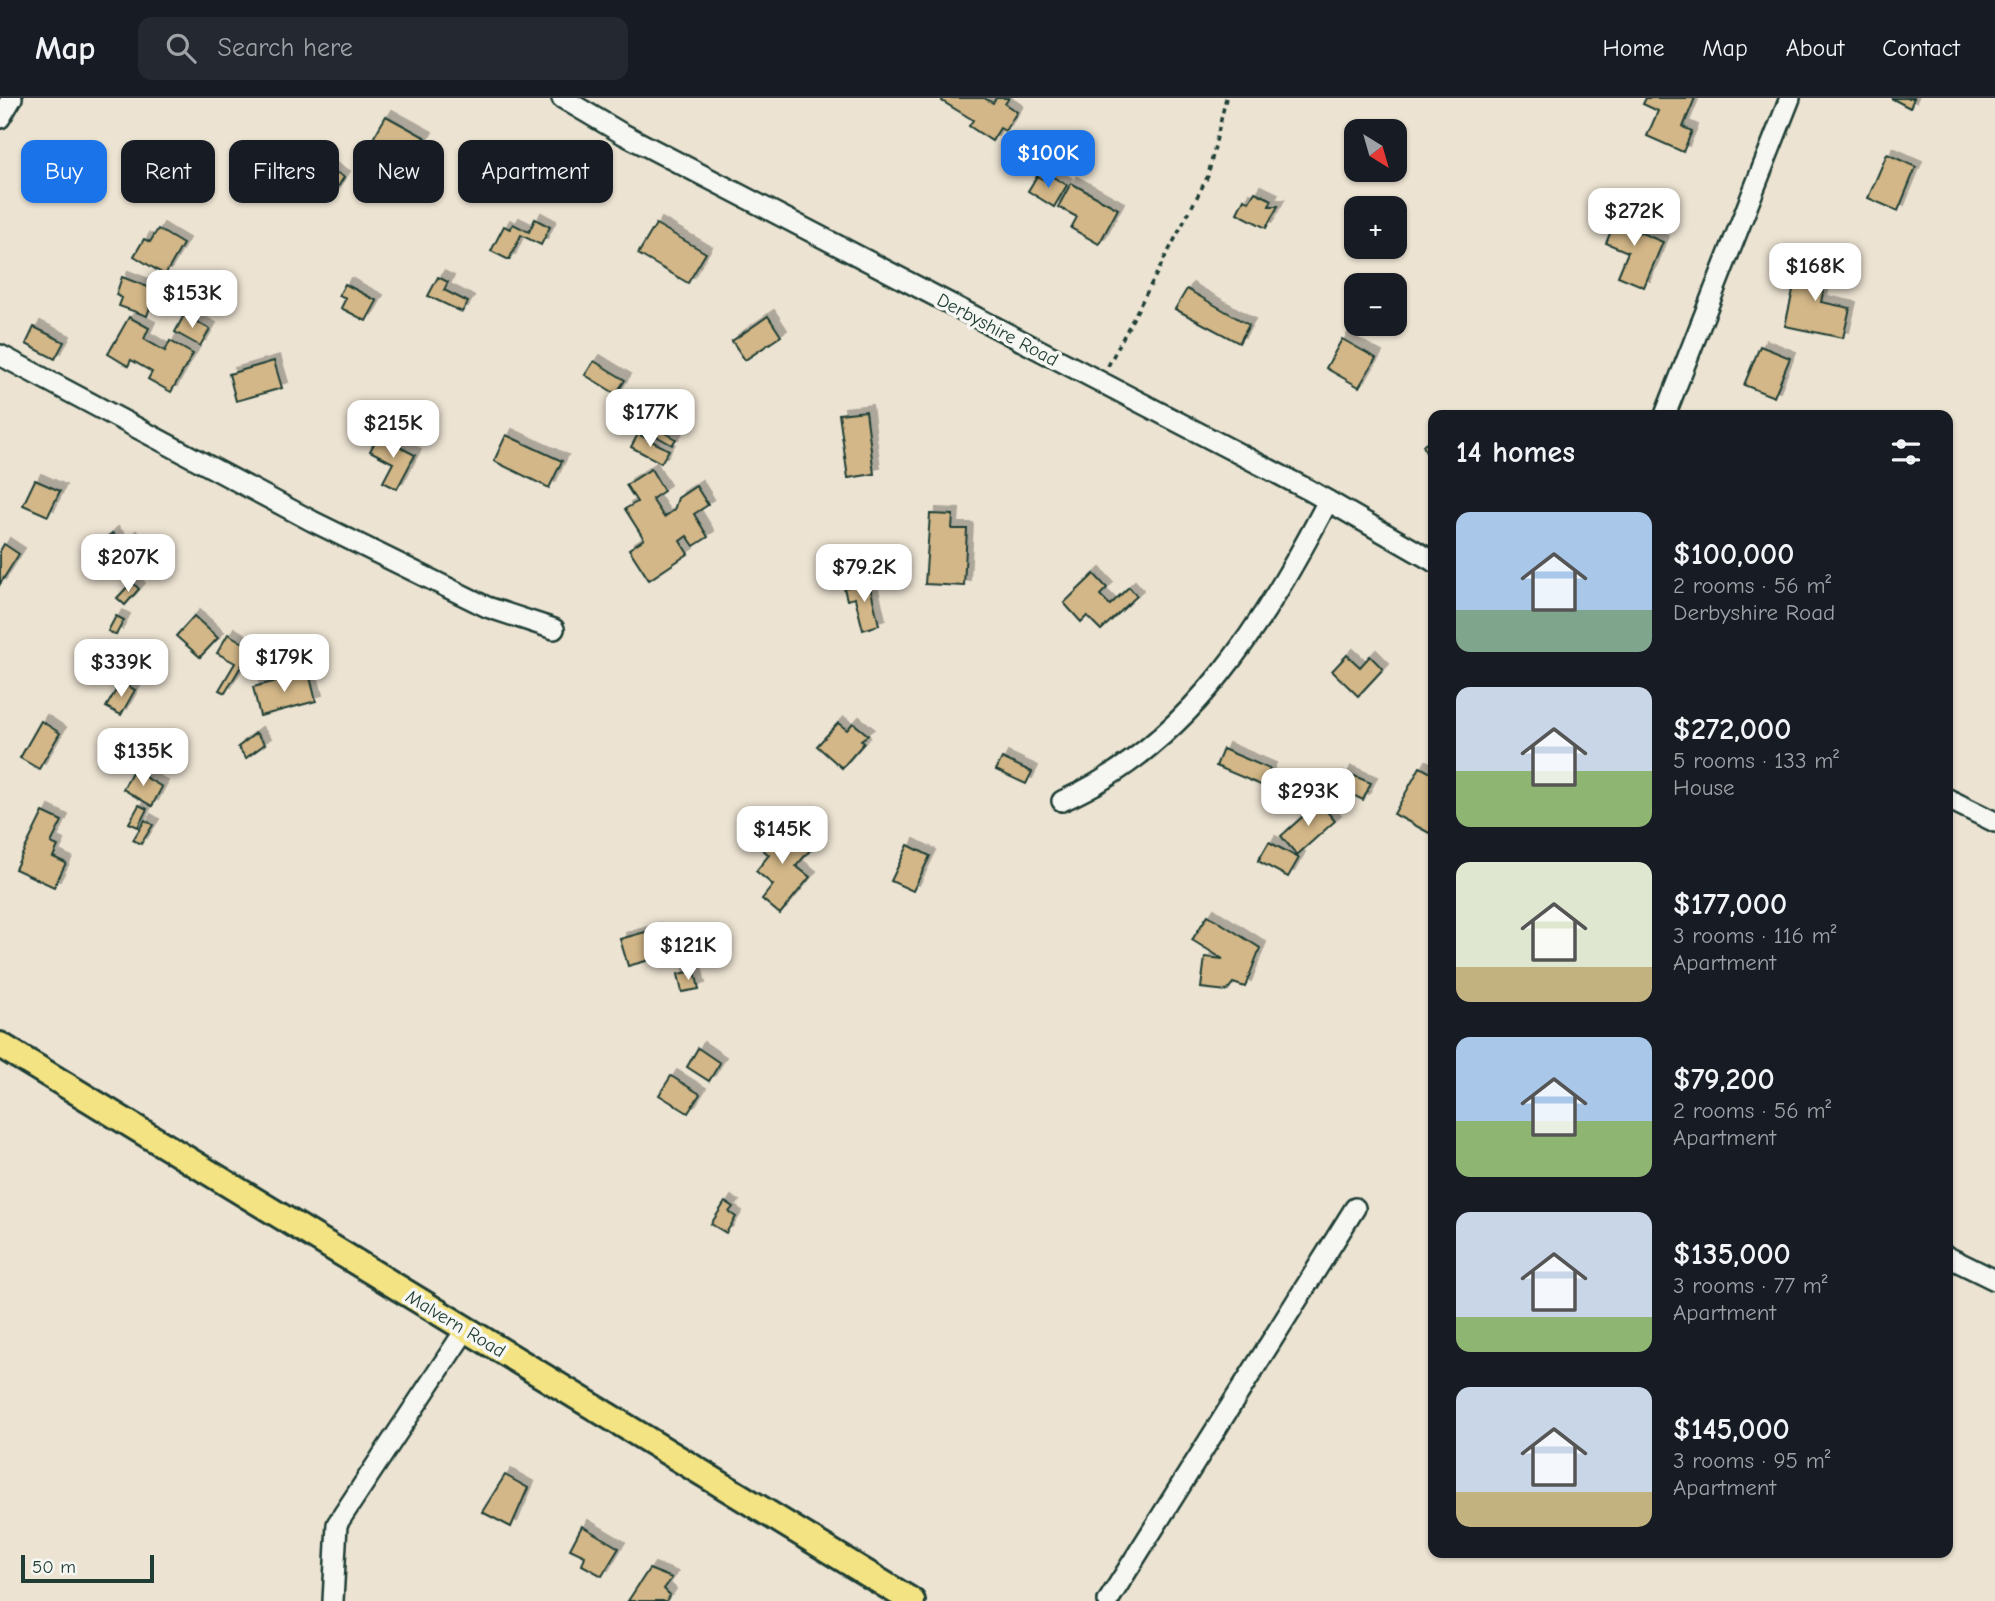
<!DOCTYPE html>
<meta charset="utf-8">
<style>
body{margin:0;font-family:"Comic Neue",sans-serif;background:#242831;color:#f1f3f6;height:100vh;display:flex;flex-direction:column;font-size:26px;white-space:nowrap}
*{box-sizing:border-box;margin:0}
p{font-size:23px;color:#9ea1a6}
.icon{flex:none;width:38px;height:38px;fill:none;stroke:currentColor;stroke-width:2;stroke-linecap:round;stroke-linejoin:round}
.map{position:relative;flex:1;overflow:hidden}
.details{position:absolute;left:1428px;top:312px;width:525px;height:1148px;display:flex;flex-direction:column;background:#171b24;border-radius:14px;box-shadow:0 2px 5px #0004}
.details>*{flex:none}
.guide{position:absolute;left:21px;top:42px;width:665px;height:63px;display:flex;gap:14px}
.needle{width:46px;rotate:143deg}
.buttons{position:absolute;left:1344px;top:21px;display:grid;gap:14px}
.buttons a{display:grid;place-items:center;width:63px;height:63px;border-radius:14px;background:#171b24;box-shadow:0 2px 5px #0004;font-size:35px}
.scale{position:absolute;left:21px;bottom:18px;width:133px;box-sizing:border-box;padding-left:7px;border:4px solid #1f3d34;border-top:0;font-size:19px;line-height:24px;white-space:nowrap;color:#1f3d34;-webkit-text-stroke:5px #f6f6f2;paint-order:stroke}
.price{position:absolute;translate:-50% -60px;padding:0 16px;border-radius:14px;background:#fff;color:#222;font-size:23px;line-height:46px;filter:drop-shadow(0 2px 4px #0008)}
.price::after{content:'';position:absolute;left:50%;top:42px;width:21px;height:16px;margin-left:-10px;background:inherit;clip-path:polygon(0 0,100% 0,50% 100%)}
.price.active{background:#1a73e8;color:#fff}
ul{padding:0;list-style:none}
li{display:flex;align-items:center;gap:21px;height:175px;padding:0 28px}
li span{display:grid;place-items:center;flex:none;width:196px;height:140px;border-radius:14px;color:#555}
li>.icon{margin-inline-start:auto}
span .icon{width:84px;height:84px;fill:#fffc;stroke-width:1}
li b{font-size:30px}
h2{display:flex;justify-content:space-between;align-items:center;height:84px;padding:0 28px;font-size:30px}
.chip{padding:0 24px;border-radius:14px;background:#171b24;box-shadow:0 2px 5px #0004;font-size:24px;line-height:63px}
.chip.active{background:#1a73e8;color:#fff}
header{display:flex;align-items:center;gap:42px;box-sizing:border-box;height:98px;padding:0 35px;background:#171b24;border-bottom:2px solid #363941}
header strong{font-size:33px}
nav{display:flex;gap:38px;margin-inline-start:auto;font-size:24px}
.search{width:490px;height:63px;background:#242831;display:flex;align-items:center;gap:18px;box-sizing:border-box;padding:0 24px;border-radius:14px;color:#9ea1a6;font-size:26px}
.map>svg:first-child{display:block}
.building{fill:#d3b788;stroke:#1f3d34;stroke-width:2;filter:url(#shadow)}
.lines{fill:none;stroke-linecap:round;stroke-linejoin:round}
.minor-casing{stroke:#1f3d34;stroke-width:24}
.major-casing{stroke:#1f3d34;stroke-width:30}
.path{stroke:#1f3d34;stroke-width:3.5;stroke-dasharray:5 5;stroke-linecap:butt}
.minor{stroke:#f6f6f2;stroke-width:19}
.major{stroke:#f4e382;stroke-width:24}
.labels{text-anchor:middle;stroke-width:7;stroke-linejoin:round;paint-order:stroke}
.street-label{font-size:19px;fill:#1f3d34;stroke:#f6f6f2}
</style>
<header>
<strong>Map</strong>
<div class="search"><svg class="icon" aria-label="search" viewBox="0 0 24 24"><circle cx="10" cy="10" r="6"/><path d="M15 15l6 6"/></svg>Search here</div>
<nav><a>Home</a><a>Map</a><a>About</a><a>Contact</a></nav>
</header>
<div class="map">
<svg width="1995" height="1503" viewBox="0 0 1995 1503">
<defs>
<filter id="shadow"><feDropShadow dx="6" dy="-6" stdDeviation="0" flood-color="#0004"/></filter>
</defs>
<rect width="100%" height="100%" fill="#ece3d2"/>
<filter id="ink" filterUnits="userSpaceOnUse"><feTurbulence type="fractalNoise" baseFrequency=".0143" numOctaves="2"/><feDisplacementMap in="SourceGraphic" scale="14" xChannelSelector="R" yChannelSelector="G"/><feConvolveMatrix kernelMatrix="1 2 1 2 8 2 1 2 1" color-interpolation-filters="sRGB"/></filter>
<g filter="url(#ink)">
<!-- building -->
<g class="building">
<polygon points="943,0 984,0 993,5 996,0 1009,0 1005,6 1017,14 1005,33 1000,30 992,43 969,28 973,22 942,3"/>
<polygon points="1646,0 1695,0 1683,29 1692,33 1683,54 1647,38 1658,13 1643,6"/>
<polygon points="1891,0 1914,0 1910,10"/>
<polygon points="386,18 426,40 411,66 371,44"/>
<polygon points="1887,56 1916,69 1898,113 1868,100"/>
<polygon points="380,59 395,68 389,77 374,68"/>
<polygon points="327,69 344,79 331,100 314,91"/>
<polygon points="1037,78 1048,84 1051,78 1067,87 1054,109 1028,93"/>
<polygon points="1071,85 1118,111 1099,146 1071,130 1077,119 1058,109"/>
<polygon points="1255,94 1272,102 1269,108 1278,108 1266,130 1237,115 1244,101 1249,104"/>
<polygon points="1648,104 1669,111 1663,129 1642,122"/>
<polygon points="1621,109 1640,117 1634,132 1663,144 1644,189 1618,178 1628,154 1606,145"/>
<polygon points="535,121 550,129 541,147 521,137 509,162 491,153 504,128 510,131 513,126 529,134"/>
<polygon points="656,126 706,155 688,185 638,156"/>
<polygon points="158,131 183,146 165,177 134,158 144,141 150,144"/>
<polygon points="1800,161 1829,167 1821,204 1850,210 1843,240 1785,228"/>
<polygon points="122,179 156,192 147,218 119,208 122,200 116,197"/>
<polygon points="438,179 448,184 444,192 468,204 462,214 428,198"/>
<polygon points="345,186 377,203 366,223 341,210 346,200 339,197"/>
<polygon points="1187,191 1249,227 1239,245 1175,211"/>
<polygon points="184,217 210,231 200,248 175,234"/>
<polygon points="768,218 781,238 745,262 732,243"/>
<polygon points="129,219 149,230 144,241 165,253 170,243 193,256 171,294 148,281 152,274 131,262 128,268 108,256"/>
<polygon points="34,229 64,244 55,261 26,246"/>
<polygon points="1342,241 1376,260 1359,289 1326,270"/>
<polygon points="1760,248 1790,260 1774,299 1744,287"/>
<polygon points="274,263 282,290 236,303 229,276"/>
<polygon points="594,263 625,282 616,296 585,277"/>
<polygon points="866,313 874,376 848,380 839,316"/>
<polygon points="647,325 676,341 672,347 644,331"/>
<polygon points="638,336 669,352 661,365 631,349"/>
<polygon points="506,337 562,363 549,390 494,363"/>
<polygon points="378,338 415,357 397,391 383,384 393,365 370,353"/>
<polygon points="1433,342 1433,372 1423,347"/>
<polygon points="651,371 664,393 652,401 664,419 674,412 678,400 696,388 708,407 694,416 708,439 694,448 687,438 680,443 688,456 649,482 629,451 644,441 625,411 637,404 626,387"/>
<polygon points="35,382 60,393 48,418 23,407"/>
<polygon points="930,416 953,417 952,431 967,431 964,488 925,486"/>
<polygon points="112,435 123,446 130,439 138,448 116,471 96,451"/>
<polygon points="4,446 19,456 0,486 0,453"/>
<polygon points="1094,476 1107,490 1100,497 1110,507 1129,489 1137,498 1101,532 1087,518 1081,524 1064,505"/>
<polygon points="132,484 139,491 125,507 117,500"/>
<polygon points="869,484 879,527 863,532 855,500 847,502 844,490"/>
<polygon points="116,518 124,522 116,537 108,533"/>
<polygon points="194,518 218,540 200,559 176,538"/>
<polygon points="228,536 252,550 225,595 219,592 235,565 217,555"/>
<polygon points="1347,557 1360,569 1370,558 1383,571 1358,598 1332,573"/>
<polygon points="309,575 316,603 260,618 253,589"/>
<polygon points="121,584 135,592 121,617 106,609"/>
<polygon points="41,623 60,635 39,671 20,660"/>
<polygon points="838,625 847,632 853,625 868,637 861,642 864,645 842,670 817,648"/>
<polygon points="256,635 265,646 246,660 238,649"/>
<polygon points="1223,651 1270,671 1263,688 1216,668"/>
<polygon points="1002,660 1032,674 1026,686 996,672"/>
<polygon points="1420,669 1433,676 1433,737 1394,716"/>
<polygon points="133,672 162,689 152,708 123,691"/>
<polygon points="1345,674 1371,685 1363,702 1338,690"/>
<polygon points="1319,704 1335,723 1297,757 1281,738"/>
<polygon points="139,707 147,711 138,729 129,725"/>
<polygon points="43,714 62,723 51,745 58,748 53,759 66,765 54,789 15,771"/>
<polygon points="145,722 153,727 141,746 133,742"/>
<polygon points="775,722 811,751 796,768 810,779 780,816 762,801 773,787 756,773 769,757 756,746"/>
<polygon points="1269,744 1299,760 1288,779 1258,763"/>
<polygon points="908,747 930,758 913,793 891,783"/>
<polygon points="1208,817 1260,850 1245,889 1233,885 1227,893 1201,890 1205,859 1223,861 1192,842"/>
<polygon points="656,831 664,858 628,868 620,841"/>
<polygon points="695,873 699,891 682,894 678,876"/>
<polygon points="698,950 720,965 709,983 687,969"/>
<polygon points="671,978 700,996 688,1015 659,997"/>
<polygon points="725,1104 733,1109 729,1114 736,1119 726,1135 711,1126"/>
<polygon points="505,1377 528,1390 511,1429 482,1414"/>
<polygon points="582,1428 619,1450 602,1478 582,1467 585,1458 570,1451"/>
<polygon points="649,1471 672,1480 664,1491 670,1497 666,1503 628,1503"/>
</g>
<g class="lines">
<!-- minor casing -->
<g class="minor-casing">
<g id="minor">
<polyline points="562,0 623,36 1309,392 1433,463"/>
<polyline points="0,20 12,0"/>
<polyline points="0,257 312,423 487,509 554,531"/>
<polyline points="1665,317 1790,0"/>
<polyline points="1948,701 1995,724"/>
<path d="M1062,703c129,-57 203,-180 266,-300"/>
<polyline points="1948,1159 1995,1182"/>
<polyline points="333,1503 337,1426 466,1231"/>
<polyline points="1108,1503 1355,1110"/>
</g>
</g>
<!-- major casing -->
<g class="major-casing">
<polyline id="major" points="0,947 912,1503"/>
</g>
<!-- path -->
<polyline class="path" points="1108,268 1208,78 1226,0"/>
<!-- minor -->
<use href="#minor" class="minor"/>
<!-- major -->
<use href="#major" class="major"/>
</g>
</g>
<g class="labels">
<!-- street labels -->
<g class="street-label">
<text transform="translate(998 231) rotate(28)" y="7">Derbyshire Road</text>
<text transform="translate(456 1225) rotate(31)" y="7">Malvern Road</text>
</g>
</g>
</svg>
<div class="buttons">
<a><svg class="needle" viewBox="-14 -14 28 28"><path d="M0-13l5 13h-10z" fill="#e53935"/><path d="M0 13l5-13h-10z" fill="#9ea1a6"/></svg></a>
<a>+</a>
<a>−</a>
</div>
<div class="scale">50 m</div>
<b class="price active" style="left:1048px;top:92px">$100K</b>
<b class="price" style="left:1634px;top:150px">$272K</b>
<b class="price" style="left:1815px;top:205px">$168K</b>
<b class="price" style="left:192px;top:232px">$153K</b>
<b class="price" style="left:650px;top:351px">$177K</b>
<b class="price" style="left:393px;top:362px">$215K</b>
<b class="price" style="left:128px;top:496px">$207K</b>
<b class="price" style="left:864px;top:506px">$79.2K</b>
<b class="price" style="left:284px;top:596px">$179K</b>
<b class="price" style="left:121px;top:601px">$339K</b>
<b class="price" style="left:143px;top:690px">$135K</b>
<b class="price" style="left:1308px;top:730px">$293K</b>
<b class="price" style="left:782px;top:768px">$145K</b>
<b class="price" style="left:688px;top:884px">$121K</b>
<div class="guide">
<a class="chip active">Buy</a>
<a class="chip">Rent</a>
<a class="chip">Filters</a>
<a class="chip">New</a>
<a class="chip">Apartment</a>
</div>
<section class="details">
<h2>14 homes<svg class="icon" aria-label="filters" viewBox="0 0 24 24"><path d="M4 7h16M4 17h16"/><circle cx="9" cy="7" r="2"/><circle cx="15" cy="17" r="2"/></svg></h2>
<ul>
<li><span style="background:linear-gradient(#a9c7e8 70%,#7fa58c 0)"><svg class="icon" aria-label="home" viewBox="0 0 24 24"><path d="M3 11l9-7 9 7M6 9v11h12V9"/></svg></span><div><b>$100,000</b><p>2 rooms · 56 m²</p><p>Derbyshire Road</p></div></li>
<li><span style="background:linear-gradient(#c9d6e8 60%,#8fb573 0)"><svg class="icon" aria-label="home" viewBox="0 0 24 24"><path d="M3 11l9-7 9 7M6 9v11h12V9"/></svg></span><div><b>$272,000</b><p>5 rooms · 133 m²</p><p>House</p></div></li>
<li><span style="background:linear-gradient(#dfe7d0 75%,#c2b280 0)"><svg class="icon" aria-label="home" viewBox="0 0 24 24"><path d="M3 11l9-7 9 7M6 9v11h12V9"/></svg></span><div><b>$177,000</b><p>3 rooms · 116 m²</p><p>Apartment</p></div></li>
<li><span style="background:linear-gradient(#a9c7e8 60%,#8fb573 0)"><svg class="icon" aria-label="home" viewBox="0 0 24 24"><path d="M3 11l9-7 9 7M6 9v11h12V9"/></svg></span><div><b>$79,200</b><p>2 rooms · 56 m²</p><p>Apartment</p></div></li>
<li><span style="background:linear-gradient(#c9d6e8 75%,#8fb573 0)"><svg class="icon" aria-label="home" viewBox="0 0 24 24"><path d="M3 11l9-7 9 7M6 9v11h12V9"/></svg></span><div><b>$135,000</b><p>3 rooms · 77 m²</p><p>Apartment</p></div></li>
<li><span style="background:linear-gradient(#c9d6e8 75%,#c2b280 0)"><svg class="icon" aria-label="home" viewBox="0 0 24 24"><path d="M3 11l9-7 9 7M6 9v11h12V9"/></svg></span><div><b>$145,000</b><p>3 rooms · 95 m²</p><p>Apartment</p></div></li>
</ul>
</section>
</div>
